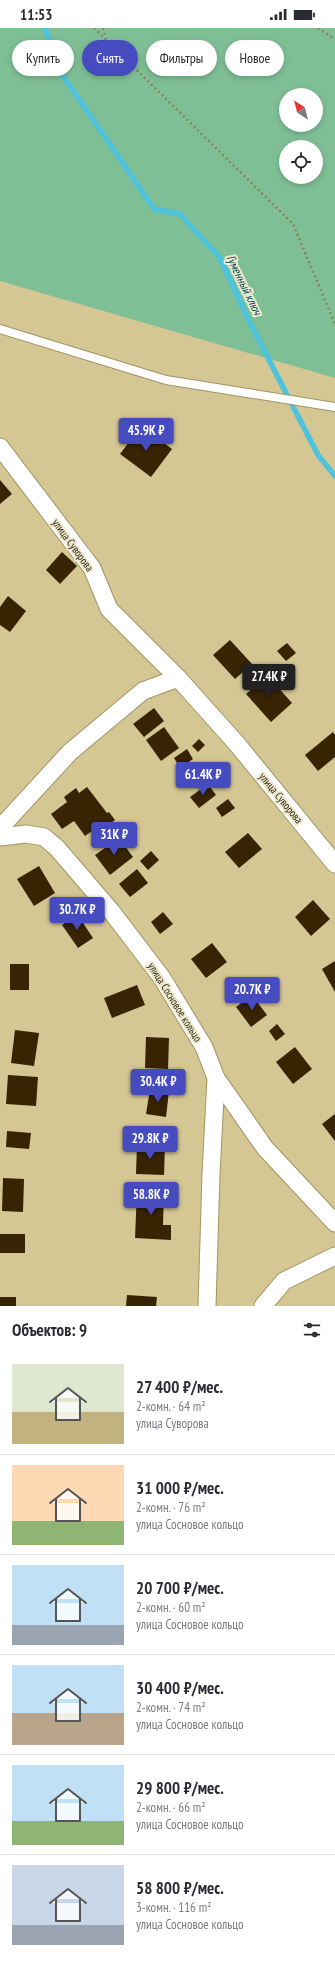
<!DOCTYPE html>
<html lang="ru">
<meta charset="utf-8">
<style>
body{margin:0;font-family:"PT Sans Narrow",sans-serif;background:#f2f2f3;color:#2b2b33;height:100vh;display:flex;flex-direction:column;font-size:15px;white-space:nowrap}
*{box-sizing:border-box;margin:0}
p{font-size:13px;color:#7c7c81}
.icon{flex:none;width:22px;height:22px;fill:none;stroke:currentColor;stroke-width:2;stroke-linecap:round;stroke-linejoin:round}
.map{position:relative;height:1278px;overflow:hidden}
.details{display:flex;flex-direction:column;background:#fff;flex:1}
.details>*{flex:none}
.guide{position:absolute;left:12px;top:12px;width:311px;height:36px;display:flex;gap:8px}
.needle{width:26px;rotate:324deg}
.fabs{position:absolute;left:279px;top:60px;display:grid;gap:8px}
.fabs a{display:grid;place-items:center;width:44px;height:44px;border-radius:50%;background:#fff;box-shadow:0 2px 6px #0003;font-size:20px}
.price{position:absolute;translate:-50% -34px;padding:0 9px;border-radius:4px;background:#464bc0;color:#fff;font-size:13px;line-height:26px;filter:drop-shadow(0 1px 2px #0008)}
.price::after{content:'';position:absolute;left:50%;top:24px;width:12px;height:9px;margin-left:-6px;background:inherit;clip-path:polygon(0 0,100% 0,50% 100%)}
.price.active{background:#222;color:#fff}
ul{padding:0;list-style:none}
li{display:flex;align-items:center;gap:12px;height:100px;padding:0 12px}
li+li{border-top:1px solid #e1e1e2}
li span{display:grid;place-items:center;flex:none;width:112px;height:80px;border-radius:0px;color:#555}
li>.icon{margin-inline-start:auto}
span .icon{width:48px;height:48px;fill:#fffc;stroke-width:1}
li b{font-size:17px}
h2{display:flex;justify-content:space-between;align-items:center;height:48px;padding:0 12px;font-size:17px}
.chip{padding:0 14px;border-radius:18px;background:#fff;box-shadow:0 2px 6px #0003;font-size:14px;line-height:36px}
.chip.active{background:#464bc0;color:#fff}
.status{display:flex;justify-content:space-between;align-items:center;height:28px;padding:0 20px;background:#fff;direction:ltr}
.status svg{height:11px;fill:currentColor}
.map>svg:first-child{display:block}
.green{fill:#7fbf96;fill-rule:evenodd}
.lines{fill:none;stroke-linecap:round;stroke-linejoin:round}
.stream{stroke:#4fc2dc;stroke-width:5.5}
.building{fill:#382403}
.lane-casing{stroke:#a19563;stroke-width:10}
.street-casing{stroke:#a19563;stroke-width:19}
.path{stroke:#8d835d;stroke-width:2.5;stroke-dasharray:2 3;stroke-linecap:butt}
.lane{stroke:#fff;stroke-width:8}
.street{stroke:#fff;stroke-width:17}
.labels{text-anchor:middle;stroke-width:4;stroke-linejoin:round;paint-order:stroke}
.street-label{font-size:11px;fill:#322d18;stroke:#eee8ce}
.water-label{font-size:12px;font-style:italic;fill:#004957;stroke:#eee8ce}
</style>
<div class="status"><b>11:53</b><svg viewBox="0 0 49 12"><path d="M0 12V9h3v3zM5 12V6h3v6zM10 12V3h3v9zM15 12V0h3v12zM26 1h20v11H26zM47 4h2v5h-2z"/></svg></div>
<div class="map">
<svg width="335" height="1278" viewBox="0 0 335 1278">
<rect width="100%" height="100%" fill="#d5c794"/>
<!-- green -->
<path class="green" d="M0,0h335v350l-335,-97zM286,67h30v30h-30zM286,119h30v30h-30z"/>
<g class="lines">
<!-- stream -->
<polyline class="stream" points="45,0 59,42 154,181 180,186 220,230 248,291 318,427 335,448"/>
</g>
<!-- building -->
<g class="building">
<polygon points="141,398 172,421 151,449 120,426"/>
<polygon points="0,452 12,466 0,476"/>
<polygon points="62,524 77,538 60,556 46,542"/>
<polygon points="8,568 26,583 10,604 0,597 0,579"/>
<polygon points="230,612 252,636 235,651 213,627"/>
<polygon points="287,615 296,625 286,633 277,623"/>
<polygon points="267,647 292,675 271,694 246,666"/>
<polygon points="154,680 164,693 144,709 133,696"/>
<polygon points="164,699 179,720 161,733 146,712"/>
<polygon points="333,704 335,707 335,729 318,743 305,727"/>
<polygon points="199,711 205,717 198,724 192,718"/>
<polygon points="187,721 193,731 180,740 174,730"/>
<polygon points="208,756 216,767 199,780 190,769"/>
<polygon points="87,759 107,785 109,784 115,792 102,802 99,798 85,808 74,793 62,801 51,786 67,774 64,769 76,760 79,765"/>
<polygon points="228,771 235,780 222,789 216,780"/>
<polygon points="248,805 262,821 239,840 225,824"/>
<polygon points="119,810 133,829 110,847 95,827"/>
<polygon points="151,823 159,832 148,842 140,833"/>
<polygon points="39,838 55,865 34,878 17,851"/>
<polygon points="137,841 148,855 130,869 119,856"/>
<polygon points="313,872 330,891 311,908 295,889"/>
<polygon points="163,884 173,896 160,906 151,894"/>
<polygon points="77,886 93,910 78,920 62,897"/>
<polygon points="212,915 227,934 206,950 191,931"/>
<polygon points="335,933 335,964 322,941"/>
<rect x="10" y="936" width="19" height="26"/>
<polygon points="137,957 145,977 112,990 104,970"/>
<polygon points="252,967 267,987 251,999 236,979"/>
<polygon points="277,996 285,1006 276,1013 269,1003"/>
<polygon points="15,1002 39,1005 34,1038 11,1035"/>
<polygon points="146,1009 169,1010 168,1041 145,1040"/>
<polygon points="295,1019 312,1041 293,1056 276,1034"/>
<polygon points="8,1047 38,1049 36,1078 6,1076"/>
<polygon points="150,1061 169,1063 166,1089 146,1086"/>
<polygon points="335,1086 335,1113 322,1096"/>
<polygon points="7,1103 31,1105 29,1121 6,1119"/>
<polygon points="137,1116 165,1117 164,1147 136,1146"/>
<polygon points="3,1150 24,1151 23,1184 2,1183"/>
<polygon points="137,1162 164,1163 163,1197 171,1197 171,1212 135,1210"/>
<rect x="0" y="1206" width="25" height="19"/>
<polygon points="127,1267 157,1269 156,1278 126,1278"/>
<rect x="0" y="1269" width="16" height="9"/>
</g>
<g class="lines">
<!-- lane casing -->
<g class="lane-casing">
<polyline id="lane" points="0,301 166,352 335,379"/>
</g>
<!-- street casing -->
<g class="street-casing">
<g id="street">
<polyline points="0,419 92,540 109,581 178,650"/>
<polyline points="0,800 70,724 143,663 178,650 237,716 335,836"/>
<polyline points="0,809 26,806 44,809 57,820 111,883 162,950 204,1019 216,1050 211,1146 207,1278"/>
<polyline points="216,1050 265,1120 335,1195"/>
<polyline points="263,1278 284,1253 335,1228"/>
</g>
</g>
<!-- path -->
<g class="path">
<polyline points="94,0 293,196 335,296"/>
<polyline points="103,0 106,11"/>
<polyline points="318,0 335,11"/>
</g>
<!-- lane -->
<use href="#lane" class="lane"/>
<!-- street -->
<use href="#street" class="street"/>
</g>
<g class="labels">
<!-- street labels -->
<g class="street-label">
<text transform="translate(73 517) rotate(54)" y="4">улица Суворова</text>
<text transform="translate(281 770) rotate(51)" y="4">улица Суворова</text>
<text transform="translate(175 974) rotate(58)" y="4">улица Сосновое кольцо</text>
</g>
<!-- water labels -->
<g class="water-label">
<text transform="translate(244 257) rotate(64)" y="4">Гуменный ключ</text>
</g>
</g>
</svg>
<div class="fabs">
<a><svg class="needle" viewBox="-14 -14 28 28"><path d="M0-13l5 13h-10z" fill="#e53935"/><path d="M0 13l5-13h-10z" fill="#7c7c81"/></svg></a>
<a><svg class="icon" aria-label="locate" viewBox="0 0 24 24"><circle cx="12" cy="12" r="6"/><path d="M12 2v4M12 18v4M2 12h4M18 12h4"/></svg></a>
</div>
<b class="price" style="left:146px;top:424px">45.9K ₽</b>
<b class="price active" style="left:269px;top:670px">27.4K ₽</b>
<b class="price" style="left:203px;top:768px">61.4K ₽</b>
<b class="price" style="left:114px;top:828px">31K ₽</b>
<b class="price" style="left:77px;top:903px">30.7K ₽</b>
<b class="price" style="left:252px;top:983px">20.7K ₽</b>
<b class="price" style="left:158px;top:1075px">30.4K ₽</b>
<b class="price" style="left:150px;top:1132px">29.8K ₽</b>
<b class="price" style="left:151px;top:1188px">58.8K ₽</b>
<div class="guide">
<a class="chip">Купить</a>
<a class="chip active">Снять</a>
<a class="chip">Фильтры</a>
<a class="chip">Новое</a>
</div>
</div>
<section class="details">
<h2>Объектов: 9<svg class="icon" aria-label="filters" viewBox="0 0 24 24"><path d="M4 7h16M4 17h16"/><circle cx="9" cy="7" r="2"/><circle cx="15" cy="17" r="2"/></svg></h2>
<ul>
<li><span style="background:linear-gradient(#dfe7d0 60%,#c2b280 0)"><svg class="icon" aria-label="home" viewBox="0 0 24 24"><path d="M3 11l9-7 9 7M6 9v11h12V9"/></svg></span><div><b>27 400 ₽/мес.</b><p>2-комн. · 64 m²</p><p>улица Суворова</p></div></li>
<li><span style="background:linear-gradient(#ffd9b3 70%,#8fb573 0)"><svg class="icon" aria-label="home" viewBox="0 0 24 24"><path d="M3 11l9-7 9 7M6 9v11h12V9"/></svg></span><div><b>31 000 ₽/мес.</b><p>2-комн. · 76 m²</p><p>улица Сосновое кольцо</p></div></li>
<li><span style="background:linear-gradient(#bfe0f5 75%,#9aa5b1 0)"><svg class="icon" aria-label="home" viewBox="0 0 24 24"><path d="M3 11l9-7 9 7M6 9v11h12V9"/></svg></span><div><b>20 700 ₽/мес.</b><p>2-комн. · 60 m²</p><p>улица Сосновое кольцо</p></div></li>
<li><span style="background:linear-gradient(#bfe0f5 60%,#b9a48a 0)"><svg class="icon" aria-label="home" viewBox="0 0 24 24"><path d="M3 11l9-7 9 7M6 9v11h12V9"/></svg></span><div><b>30 400 ₽/мес.</b><p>2-комн. · 74 m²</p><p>улица Сосновое кольцо</p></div></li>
<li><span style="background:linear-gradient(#bfe0f5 70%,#8fb573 0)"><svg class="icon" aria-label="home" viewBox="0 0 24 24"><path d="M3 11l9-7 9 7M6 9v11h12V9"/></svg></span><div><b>29 800 ₽/мес.</b><p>2-комн. · 66 m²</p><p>улица Сосновое кольцо</p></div></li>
<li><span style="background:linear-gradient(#c9d6e8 75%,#9aa5b1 0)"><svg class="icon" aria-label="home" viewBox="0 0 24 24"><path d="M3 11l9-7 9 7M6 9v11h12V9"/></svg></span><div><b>58 800 ₽/мес.</b><p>3-комн. · 116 m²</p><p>улица Сосновое кольцо</p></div></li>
</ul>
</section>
